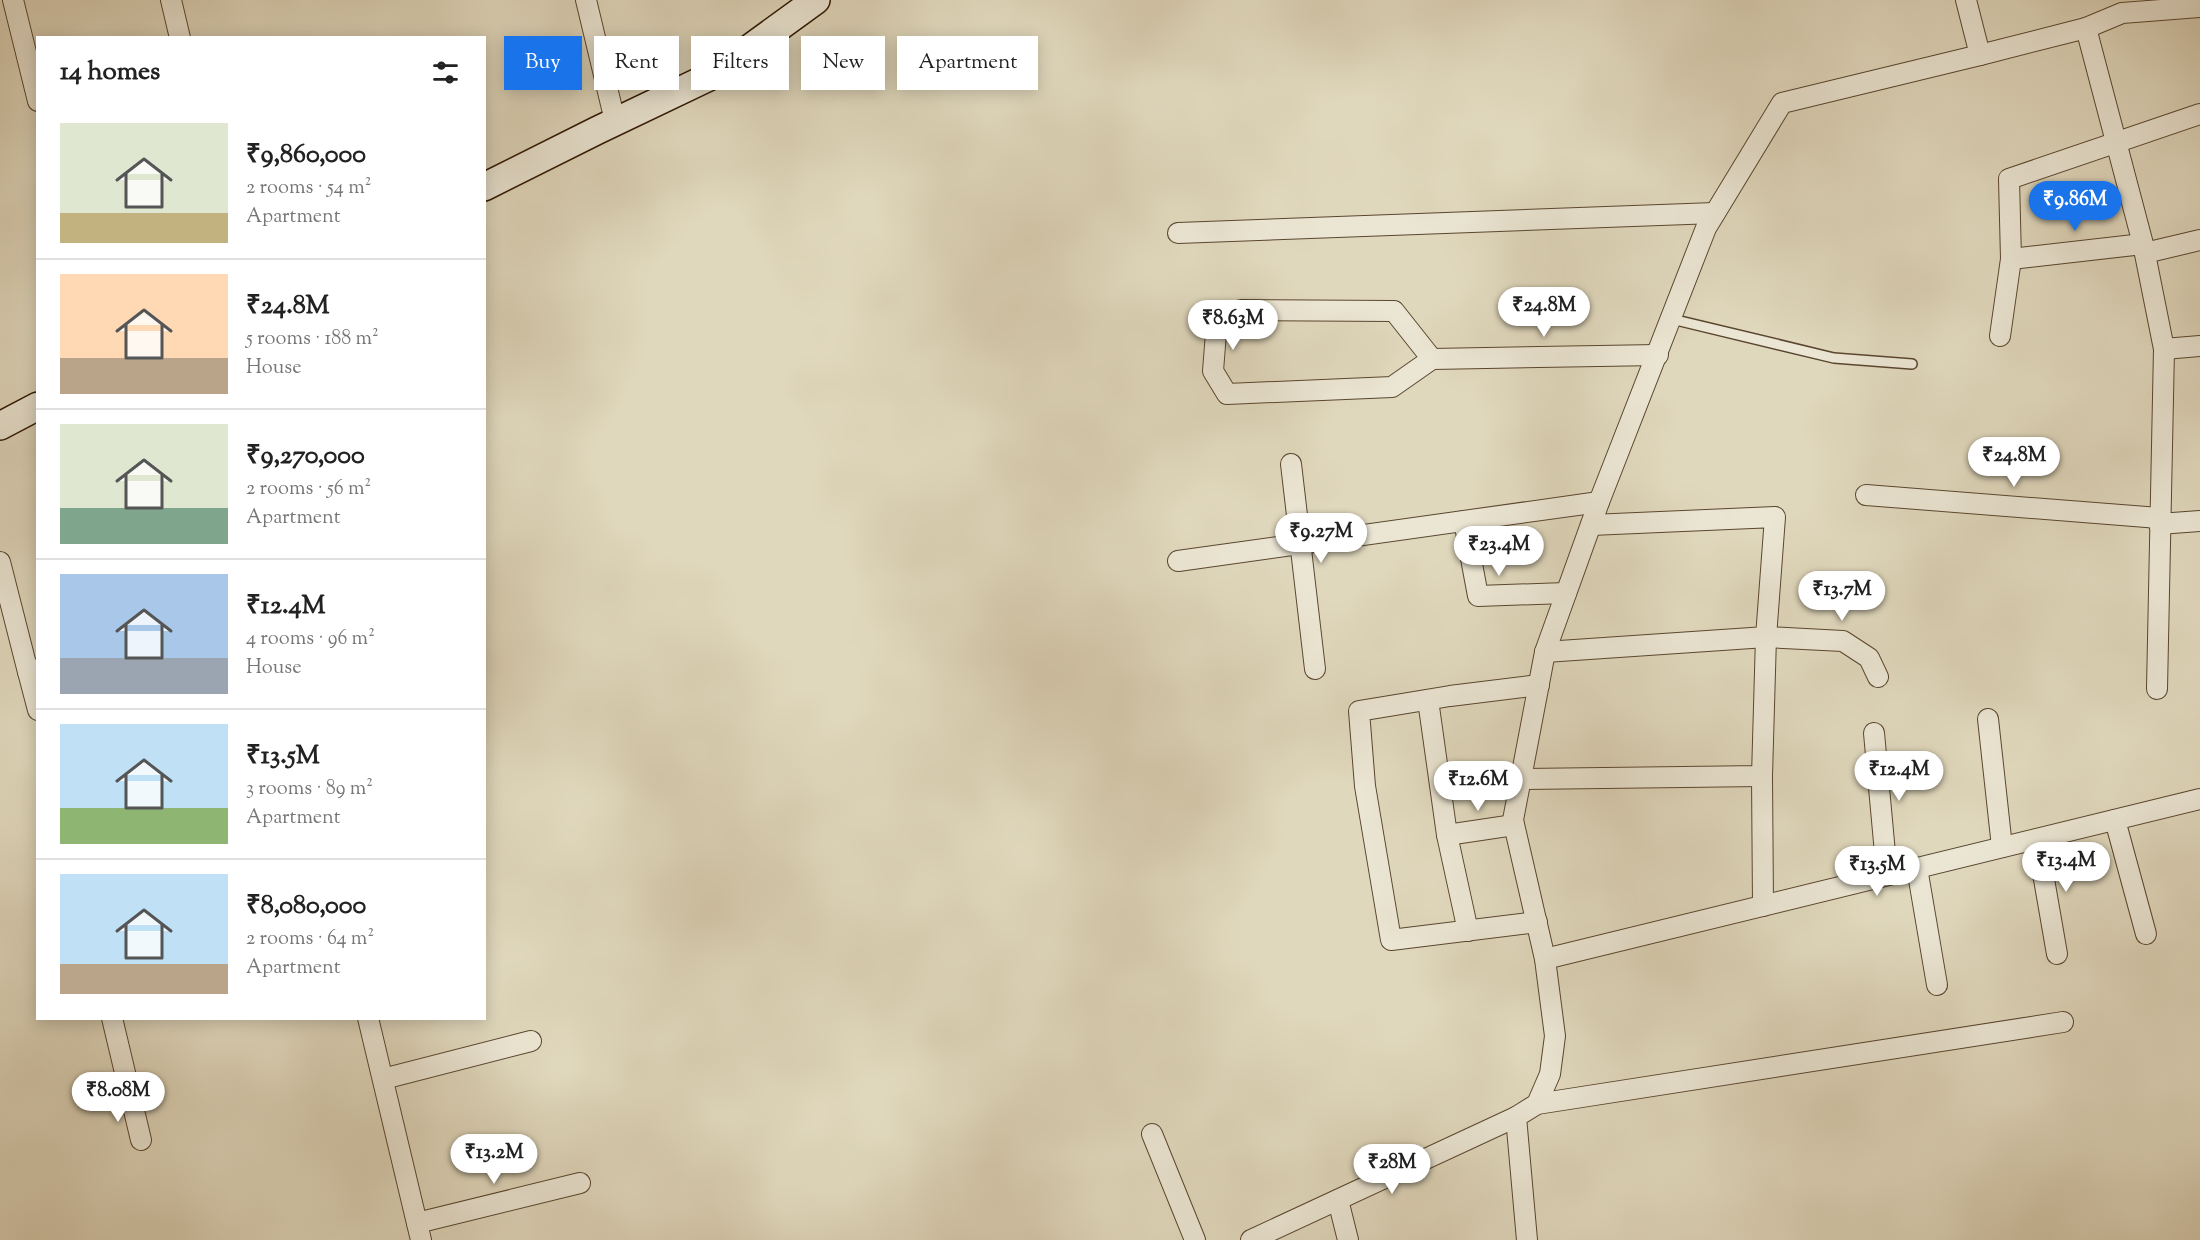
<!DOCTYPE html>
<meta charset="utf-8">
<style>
body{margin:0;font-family:"Sorts Mill Goudy",serif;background:#f2f2f2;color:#222;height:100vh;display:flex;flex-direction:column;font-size:22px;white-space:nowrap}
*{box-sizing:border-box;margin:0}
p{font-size:20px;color:#767676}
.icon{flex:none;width:33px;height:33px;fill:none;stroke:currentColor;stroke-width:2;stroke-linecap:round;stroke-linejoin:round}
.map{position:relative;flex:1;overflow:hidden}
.details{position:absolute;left:36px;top:36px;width:450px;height:984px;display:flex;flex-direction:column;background:#fff;border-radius:0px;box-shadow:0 3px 15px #0003}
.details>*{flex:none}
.top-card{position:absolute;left:504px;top:36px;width:570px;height:54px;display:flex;gap:12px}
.price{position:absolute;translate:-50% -51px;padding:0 14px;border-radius:21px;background:#fff;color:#222;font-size:20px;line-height:39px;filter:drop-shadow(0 2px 3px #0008)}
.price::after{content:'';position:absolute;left:50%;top:36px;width:18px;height:14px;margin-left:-9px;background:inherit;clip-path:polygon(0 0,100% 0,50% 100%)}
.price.on{background:#1a73e8;color:#fff}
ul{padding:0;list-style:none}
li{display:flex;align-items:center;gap:18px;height:150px;padding:0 24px}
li+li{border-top:2px solid #e0e0e0}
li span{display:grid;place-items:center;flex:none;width:168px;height:120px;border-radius:0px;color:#555}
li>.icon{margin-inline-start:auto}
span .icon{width:72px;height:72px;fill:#fffc;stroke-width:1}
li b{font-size:26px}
h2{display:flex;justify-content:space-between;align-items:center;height:72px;padding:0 24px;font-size:26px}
.chip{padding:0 21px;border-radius:0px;background:#fff;box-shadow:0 3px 15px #0003;font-size:21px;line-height:54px}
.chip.on{background:#1a73e8;color:#fff}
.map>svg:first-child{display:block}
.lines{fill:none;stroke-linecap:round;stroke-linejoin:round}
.lane-casing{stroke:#5a462f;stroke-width:12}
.street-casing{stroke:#5a462f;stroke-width:22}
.secondary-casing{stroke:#2e1600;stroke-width:30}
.lane{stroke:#ebe6d4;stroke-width:9}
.street{stroke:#ebe6d4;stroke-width:20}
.secondary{stroke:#ebe6d4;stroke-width:27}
</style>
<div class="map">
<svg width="2200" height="1240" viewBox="0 0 2200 1240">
<rect width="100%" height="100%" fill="#e0d8bd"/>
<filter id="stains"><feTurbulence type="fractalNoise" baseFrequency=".00333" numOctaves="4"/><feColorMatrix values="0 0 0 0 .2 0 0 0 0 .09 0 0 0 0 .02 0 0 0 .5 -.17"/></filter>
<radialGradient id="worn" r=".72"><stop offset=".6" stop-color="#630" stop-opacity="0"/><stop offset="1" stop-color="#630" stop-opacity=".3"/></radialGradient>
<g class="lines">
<!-- lane casing -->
<g class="lane-casing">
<polyline id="lane" points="1672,319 1834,358 1912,364"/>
</g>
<!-- street casing -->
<g class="street-casing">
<g id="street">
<polyline points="13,0 38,101"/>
<polyline points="171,0 180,38"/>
<polyline points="586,0 615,121"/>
<polyline points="2086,28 2143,244 2164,349 2157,689"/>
<polyline points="1980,55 2086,28 2122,13 2200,7"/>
<polyline points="1178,233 1715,213"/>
<polyline points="2145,253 2200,240"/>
<polyline points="2011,259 2143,244"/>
<polyline points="2000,336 2011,259 2009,179 2200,114"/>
<polyline points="2164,349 2200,346"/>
<polyline points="1432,359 1394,311 1241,310 1216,333 1213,371 1227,394 1392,387 1432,359 1658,355"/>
<polyline points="1291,464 1315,669"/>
<polyline points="1866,495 2159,518"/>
<polyline points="1464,521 1478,596 1566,593"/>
<polyline points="2159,524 2200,521"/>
<polyline points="1178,561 1599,502"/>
<polyline points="0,562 28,672 38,669"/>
<polyline points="1545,652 1766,637 1843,641 1869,658 1878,677"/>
<polyline points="28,672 38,710"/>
<polyline points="1428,700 1447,835 1468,931"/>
<polyline points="1988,719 2002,847"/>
<polyline points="1874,733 1887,875"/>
<polyline points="1762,776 1763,906"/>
<polyline points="1521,779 1762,776 1766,637 1775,517 1591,525"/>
<polyline points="2115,820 2146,934"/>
<polyline points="1447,835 1514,825"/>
<polyline points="2037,839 2057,954"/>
<polyline points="1917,868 1937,985"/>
<polyline points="1537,922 1391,940 1365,786 1359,711 1450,696 1539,685"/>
<polyline points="1545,959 2200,799"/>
<polyline points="112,1018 141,1140"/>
<polyline points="368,1018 421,1240"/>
<polyline points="383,1079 531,1041"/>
<polyline points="1537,1104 2063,1022"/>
<polyline points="1152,1134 1195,1240"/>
<polyline points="1338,1200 1348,1240"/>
<polyline points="417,1223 580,1183"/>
<polyline points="1251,1240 1516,1117"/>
<polyline points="1527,1240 1516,1117 1537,1104 1550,1074 1555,1036 1545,959 1513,820 1545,652 1599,502 1706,228 1782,103 1980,55 1966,0"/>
</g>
</g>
<!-- secondary casing -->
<g class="secondary-casing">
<g id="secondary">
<polyline points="484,187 598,130 713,75 816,0"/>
<polyline points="0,426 38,406"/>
</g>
</g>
<!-- lane -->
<use href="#lane" class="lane"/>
<!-- street -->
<use href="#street" class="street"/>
<!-- secondary -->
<use href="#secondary" class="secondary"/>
</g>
<rect width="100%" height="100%" filter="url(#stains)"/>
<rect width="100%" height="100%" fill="url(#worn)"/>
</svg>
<b class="price on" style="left:2075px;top:232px">₹9.86M</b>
<b class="price" style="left:1544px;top:338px">₹24.8M</b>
<b class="price" style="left:1233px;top:351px">₹8.63M</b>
<b class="price" style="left:2014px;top:488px">₹24.8M</b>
<b class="price" style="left:1321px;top:564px">₹9.27M</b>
<b class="price" style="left:1499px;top:577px">₹23.4M</b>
<b class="price" style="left:1842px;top:622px">₹13.7M</b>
<b class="price" style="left:1899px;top:802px">₹12.4M</b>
<b class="price" style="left:1478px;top:812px">₹12.6M</b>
<b class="price" style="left:2066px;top:893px">₹13.4M</b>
<b class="price" style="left:1877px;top:897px">₹13.5M</b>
<b class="price" style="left:118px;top:1123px">₹8.08M</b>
<b class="price" style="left:494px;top:1185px">₹13.2M</b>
<b class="price" style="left:1392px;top:1195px">₹28M</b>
<div class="top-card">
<a class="chip on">Buy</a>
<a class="chip">Rent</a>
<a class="chip">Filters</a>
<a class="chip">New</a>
<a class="chip">Apartment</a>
</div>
<section class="details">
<h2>14 homes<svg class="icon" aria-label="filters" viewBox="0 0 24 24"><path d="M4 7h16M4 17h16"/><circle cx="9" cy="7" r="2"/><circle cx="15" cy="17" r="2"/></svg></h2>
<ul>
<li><span style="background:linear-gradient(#dfe7d0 75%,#c2b280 0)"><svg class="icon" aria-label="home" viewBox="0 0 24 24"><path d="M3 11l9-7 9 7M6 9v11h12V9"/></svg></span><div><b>₹9,860,000</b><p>2 rooms · 54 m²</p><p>Apartment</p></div></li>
<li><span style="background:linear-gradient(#ffd9b3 70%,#b9a48a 0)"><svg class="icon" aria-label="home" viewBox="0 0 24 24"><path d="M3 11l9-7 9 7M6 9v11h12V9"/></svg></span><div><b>₹24.8M</b><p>5 rooms · 188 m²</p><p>House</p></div></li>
<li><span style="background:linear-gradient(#dfe7d0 70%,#7fa58c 0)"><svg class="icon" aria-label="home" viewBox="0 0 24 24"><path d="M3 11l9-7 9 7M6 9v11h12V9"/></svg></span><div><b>₹9,270,000</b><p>2 rooms · 56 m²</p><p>Apartment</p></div></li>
<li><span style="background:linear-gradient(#a9c7e8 70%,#9aa5b1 0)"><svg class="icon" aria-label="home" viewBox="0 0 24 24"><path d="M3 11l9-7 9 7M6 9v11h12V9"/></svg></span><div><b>₹12.4M</b><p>4 rooms · 96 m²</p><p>House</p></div></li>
<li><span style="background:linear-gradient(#bfe0f5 70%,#8fb573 0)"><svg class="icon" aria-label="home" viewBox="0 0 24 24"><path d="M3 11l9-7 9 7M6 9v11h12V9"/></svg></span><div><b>₹13.5M</b><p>3 rooms · 89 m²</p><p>Apartment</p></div></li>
<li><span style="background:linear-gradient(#bfe0f5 75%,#b9a48a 0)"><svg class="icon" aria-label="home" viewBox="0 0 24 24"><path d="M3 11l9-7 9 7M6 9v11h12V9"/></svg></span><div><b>₹8,080,000</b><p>2 rooms · 64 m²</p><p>Apartment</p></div></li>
</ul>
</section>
</div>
